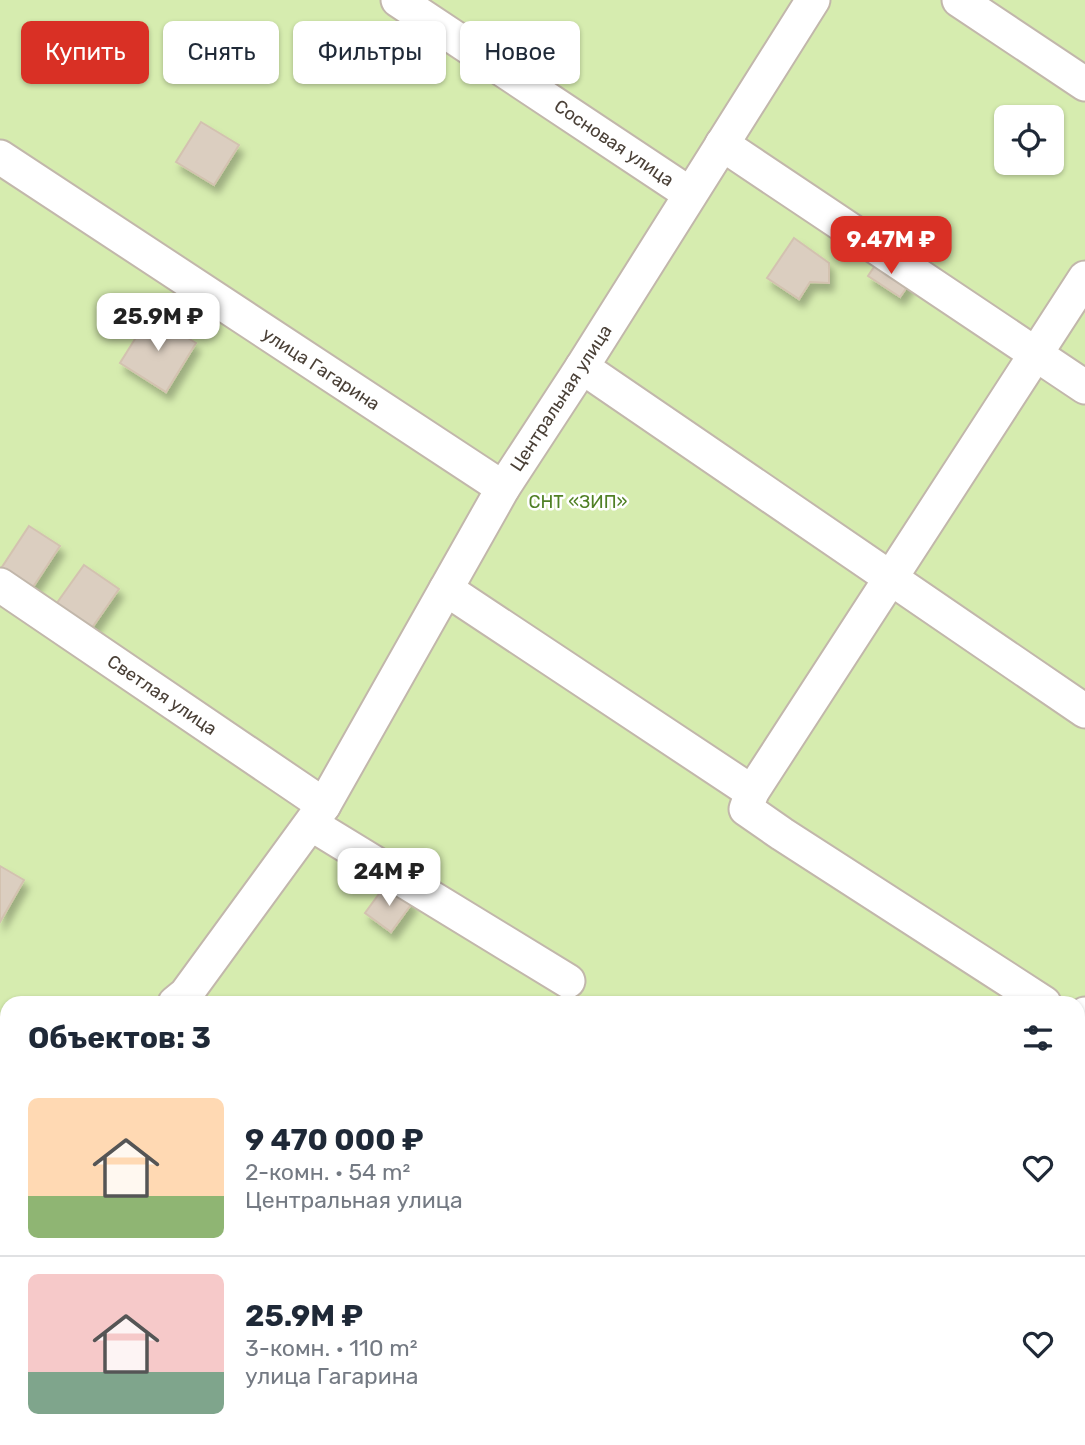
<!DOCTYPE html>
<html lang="ru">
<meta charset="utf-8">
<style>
body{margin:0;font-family:Rubik,sans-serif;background:#f6f6f7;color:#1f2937;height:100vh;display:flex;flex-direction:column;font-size:26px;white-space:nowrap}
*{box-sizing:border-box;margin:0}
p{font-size:23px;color:#747a83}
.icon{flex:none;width:38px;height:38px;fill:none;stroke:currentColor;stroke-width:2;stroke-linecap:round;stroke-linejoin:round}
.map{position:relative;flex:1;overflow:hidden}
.details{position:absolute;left:0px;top:996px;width:1085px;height:450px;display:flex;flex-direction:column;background:#fff;border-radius:21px 21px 0 0;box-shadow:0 2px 5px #0004}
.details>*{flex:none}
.banner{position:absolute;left:21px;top:21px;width:700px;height:63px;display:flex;gap:14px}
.buttons{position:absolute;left:994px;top:105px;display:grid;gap:14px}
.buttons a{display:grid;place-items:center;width:70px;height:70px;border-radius:10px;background:#fff;box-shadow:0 2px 5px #0004;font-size:35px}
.price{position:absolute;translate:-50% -60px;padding:0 16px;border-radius:14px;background:#fff;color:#222;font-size:23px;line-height:46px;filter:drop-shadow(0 2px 4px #0008)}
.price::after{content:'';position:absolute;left:50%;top:42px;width:21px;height:16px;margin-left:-10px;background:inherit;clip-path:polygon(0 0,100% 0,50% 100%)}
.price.on{background:#d93025;color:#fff}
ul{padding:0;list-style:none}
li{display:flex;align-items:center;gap:21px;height:175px;padding:0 28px}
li+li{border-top:2px solid #e0e1e3}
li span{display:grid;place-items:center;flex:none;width:196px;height:140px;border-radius:10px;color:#555}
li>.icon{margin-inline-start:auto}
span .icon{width:84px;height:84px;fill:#fffc;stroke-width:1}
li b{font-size:30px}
h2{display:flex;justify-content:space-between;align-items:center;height:84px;padding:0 28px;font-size:30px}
.pill{padding:0 24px;border-radius:10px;background:#fff;box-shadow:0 2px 5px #0004;font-size:24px;line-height:63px}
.pill.on{background:#d93025;color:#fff}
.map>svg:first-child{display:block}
.green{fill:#d6ecaf;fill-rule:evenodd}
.building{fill:#dbcec0;stroke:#d3c2b0;stroke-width:2;filter:url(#shadow)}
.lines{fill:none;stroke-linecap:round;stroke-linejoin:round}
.street-casing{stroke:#c2b7ab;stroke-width:37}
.street{stroke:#fff;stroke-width:33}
.labels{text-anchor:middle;stroke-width:5;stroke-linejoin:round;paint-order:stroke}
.street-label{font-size:18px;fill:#4a4037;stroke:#fff}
.park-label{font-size:18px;fill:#508025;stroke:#fff}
</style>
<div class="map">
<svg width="1085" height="1445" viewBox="0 0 1085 1445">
<defs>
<filter id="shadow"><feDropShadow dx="4.5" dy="8" stdDeviation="3.5" flood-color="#0004"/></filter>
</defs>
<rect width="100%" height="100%" fill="#f5f0e9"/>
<!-- green -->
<path class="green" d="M0,0h1085v1445h-1085zM1006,117h46v46h-46zM7,1003h1071v435h-1071z"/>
<!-- building -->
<g class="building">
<polygon points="201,122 239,145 214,185 176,162"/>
<polygon points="794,238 829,263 829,283 810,282 799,299 767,278"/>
<polygon points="882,255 914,277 900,297 868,276"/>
<polygon points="150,315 196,343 166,392 120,363"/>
<polygon points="29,526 60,546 33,587 2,567"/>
<polygon points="84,565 119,589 89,632 54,607"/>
<polygon points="0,866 24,880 0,922"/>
<polygon points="387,883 413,902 391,932 365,913"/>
<polygon points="1085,1265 1085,1295 1078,1291 1078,1276"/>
</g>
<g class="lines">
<!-- street casing -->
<g class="street-casing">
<g id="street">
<polyline points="398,0 690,194"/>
<polyline points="959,0 1085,84"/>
<polyline points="722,144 1085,387"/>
<polyline points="0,157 503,488"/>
<polyline points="582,367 1085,711"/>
<polyline points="0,585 324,805"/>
<polyline points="446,589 752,792"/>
<polyline points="311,824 568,981"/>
<polyline points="175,1003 186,994 324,805 503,488 582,367 813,0"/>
<polyline points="1044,1003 782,834 746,809 752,792 1085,278"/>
<polyline points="1078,1024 1085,1014"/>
<polyline points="0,1034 7,1039"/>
<polyline points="0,1098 7,1097"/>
<polyline points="0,1215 7,1203"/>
<polyline points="1078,1236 1085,1240"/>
<polyline points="444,1438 454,1445"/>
<polyline points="796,1445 800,1438"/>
</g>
</g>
<!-- street -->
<use href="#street" class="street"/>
</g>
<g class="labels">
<!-- street labels -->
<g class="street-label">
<text transform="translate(614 143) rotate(34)" y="6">Сосновая улица</text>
<text transform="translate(321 369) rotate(33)" y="6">улица Гагарина</text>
<text transform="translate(561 398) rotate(-57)" y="6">Центральная улица</text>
<text transform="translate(162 695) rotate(34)" y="6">Светлая улица</text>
</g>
<!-- park labels -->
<g class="park-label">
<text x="578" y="508">СНТ «ЗИП»</text>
</g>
</g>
</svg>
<div class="buttons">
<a><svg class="icon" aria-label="locate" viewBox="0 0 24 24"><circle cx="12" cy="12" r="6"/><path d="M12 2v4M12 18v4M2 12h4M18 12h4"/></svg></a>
</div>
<b class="price on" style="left:891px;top:276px">9.47M ₽</b>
<b class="price" style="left:158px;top:353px">25.9M ₽</b>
<b class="price" style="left:389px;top:908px">24M ₽</b>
<div class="banner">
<a class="pill on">Купить</a>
<a class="pill">Снять</a>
<a class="pill">Фильтры</a>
<a class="pill">Новое</a>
</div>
<section class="details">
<h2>Объектов: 3<svg class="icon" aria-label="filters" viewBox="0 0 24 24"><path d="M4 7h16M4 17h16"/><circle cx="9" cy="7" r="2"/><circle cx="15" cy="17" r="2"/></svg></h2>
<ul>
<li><span style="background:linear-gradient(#ffd9b3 70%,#8fb573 0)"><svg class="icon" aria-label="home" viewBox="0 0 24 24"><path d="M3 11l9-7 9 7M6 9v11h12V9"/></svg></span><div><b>9 470 000 ₽</b><p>2-комн. · 54 m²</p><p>Центральная улица</p></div><svg class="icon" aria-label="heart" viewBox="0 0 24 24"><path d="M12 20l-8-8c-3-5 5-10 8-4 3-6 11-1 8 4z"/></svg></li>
<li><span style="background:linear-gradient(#f6c9c9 70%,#7fa58c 0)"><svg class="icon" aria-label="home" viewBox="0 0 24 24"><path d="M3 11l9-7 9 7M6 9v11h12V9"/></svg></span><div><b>25.9M ₽</b><p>3-комн. · 110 m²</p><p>улица Гагарина</p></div><svg class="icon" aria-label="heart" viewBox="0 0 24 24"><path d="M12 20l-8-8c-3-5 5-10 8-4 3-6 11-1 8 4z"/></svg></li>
</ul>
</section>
</div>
